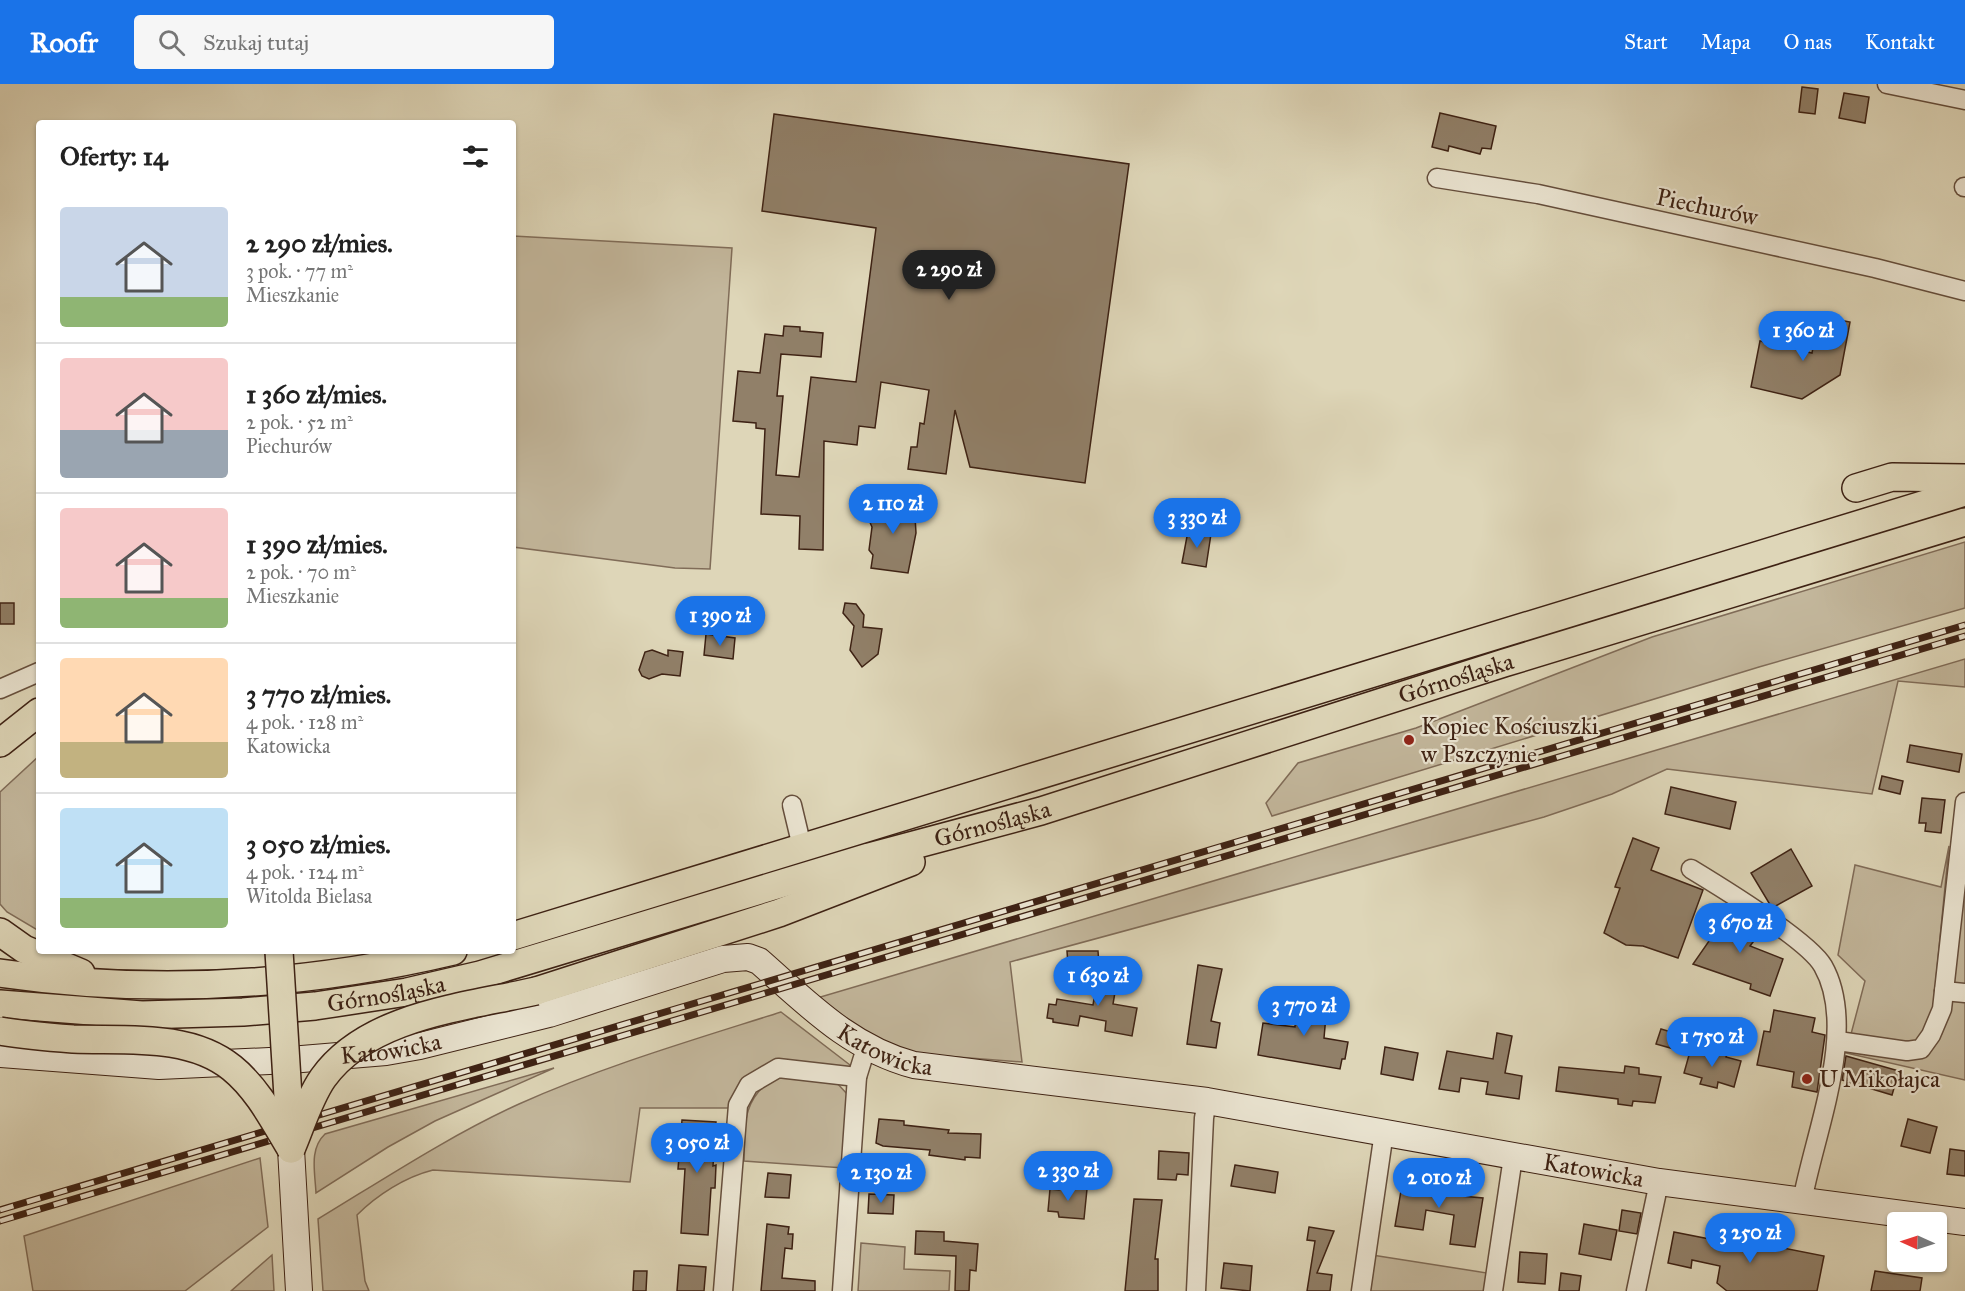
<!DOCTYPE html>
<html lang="pl">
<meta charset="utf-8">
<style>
body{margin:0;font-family:"IM FELL Great Primer",serif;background:#f6f6f6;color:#222;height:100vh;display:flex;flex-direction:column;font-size:22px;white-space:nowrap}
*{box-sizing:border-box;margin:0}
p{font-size:20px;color:#767676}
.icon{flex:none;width:33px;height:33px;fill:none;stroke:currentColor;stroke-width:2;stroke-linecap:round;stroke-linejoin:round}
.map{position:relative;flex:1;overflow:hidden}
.details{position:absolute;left:36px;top:36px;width:480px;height:834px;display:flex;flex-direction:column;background:#fff;border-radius:6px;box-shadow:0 2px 4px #0004}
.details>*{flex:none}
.needle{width:39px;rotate:273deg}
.controls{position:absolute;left:1887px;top:1128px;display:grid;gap:12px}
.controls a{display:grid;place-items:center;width:60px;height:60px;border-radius:6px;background:#fff;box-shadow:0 2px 4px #0004;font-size:30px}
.price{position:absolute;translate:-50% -51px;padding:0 14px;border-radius:21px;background:#1a73e8;color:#fff;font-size:20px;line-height:39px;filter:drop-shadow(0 2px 3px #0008)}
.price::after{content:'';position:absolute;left:50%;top:36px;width:18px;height:14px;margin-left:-9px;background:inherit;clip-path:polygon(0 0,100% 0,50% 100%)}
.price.current{background:#222;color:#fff}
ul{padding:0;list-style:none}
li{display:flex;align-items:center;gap:18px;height:150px;padding:0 24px}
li+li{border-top:2px solid #e0e0e0}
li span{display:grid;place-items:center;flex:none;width:168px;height:120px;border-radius:6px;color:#555}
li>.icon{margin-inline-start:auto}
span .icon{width:72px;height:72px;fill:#fffc;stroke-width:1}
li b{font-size:26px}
h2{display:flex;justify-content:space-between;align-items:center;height:72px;padding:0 24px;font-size:26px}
header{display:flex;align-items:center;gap:36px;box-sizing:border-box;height:84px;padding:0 30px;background:#1a73e8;color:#fff}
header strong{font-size:28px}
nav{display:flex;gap:33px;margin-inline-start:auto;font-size:21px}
.search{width:420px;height:54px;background:#f6f6f6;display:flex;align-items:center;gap:15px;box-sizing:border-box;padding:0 21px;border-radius:6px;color:#767676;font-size:22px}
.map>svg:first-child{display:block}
.green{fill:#c3b79c;stroke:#806c58;stroke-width:1.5}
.building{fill:#918069;stroke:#3e2214;stroke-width:1.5}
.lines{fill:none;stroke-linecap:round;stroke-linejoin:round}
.street-casing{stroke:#664f3d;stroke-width:21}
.secondary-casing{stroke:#3e2214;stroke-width:28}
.primary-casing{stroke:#3e2214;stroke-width:30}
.street{stroke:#eae4d1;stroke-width:18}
.secondary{stroke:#eae4d1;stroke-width:26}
.primary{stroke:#ded6b8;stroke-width:27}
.rail-casing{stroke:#3e2214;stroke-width:7}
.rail{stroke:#eae4d1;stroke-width:4.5;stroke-dasharray:14;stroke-linecap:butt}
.primary-bridge-casing{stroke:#3e2214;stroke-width:30;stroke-linecap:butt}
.primary-bridge{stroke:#ded6b8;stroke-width:27}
.poi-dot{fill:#8f2418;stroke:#eae4d1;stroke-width:2}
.labels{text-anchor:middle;stroke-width:4.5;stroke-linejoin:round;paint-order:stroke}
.street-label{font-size:24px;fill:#3e2214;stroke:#eae4d1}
.poi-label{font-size:24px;fill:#3e2214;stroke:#eae4d1;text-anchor:start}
</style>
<header>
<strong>Roofr</strong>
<div class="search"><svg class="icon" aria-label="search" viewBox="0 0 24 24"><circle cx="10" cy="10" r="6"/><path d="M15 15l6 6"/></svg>Szukaj tutaj</div>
<nav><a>Start</a><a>Mapa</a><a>O nas</a><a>Kontakt</a></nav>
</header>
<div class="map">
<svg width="1965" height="1207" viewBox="0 0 1965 1207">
<rect width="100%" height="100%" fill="#ded6b8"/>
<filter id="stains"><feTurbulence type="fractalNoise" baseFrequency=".00333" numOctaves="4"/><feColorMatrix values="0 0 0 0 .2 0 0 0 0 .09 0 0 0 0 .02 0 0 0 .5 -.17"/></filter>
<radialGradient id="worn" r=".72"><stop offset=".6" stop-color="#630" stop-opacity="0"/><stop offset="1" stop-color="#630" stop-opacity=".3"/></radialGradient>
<!-- green -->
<g class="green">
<polygon points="513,152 732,164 710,485 675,484 513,463"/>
<polygon points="1965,458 1965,524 1759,583 1272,732 1266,719 1298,679 1416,644 1652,553"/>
<polygon points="1965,575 1965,603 1898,597 1872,710 1667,685 1612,710 1544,733 1010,878 1022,978 893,968 817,914"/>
<polygon points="39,672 39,847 7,828 0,820 0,708"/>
<polygon points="1949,762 1936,895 1942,950 1953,892 1965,769 1965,996 1846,969 1865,897 1838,871 1855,781 1941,803"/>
<path d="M781,928l69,53 -1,7 -74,-9 -44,45h-91l-10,74 -197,-12c-28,7 -56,25 -76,45l8,66 4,10h-46l-5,-72c66,-40 131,-83 201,-115 85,-38 174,-64 262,-92z"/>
<path d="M554,984l-119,53 -47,26 -72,46c-1,-21 -7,-44 9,-59z"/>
<path d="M779,990l57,8 12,13 -4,73 -100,-7c0,-40 -1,-64 35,-87z"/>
<polygon points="260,1074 268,1143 185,1207 33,1207 24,1152"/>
<polygon points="861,1159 905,1163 904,1185 950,1187 949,1207 858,1207"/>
<polygon points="272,1171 274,1207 231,1207"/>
<polygon points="1372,1171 1487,1189 1484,1207 1367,1207"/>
</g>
<!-- building -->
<g class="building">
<polygon points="1802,3 1818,5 1815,30 1799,28"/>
<polygon points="1844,9 1869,13 1865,39 1839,34"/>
<polygon points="1440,29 1496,42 1491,65 1482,64 1480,70 1449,62 1448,67 1432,63"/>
<polygon points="774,30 1129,80 1085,399 970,383 955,326 946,390 908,385 911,363 917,363 920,339 924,340 929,306 881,298 875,344 859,342 857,361 824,357 823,466 799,465 800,432 761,430 765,345 756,344 756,339 733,337 738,287 760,289 765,250 783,252 784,242 800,243 800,247 823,249 821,273 781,270 777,312 783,312 776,391 799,393 811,293 856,298 876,144 762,127"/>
<polygon points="1819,232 1850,238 1840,291 1802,315 1751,303 1760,257 1812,269"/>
<polygon points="890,415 914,416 916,449 908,489 871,484 873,471 869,466 872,443 865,427 890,417"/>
<polygon points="1188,447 1211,450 1206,483 1182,479"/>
<rect x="0" y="519" width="14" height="21"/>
<polygon points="845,519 856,520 864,531 863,543 882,545 878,570 862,583 850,566 854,542 843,529"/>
<polygon points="706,550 735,554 733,575 704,571"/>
<polygon points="652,566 668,572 668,566 683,568 680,592 662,590 649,595 642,592 639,586 645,568"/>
<polygon points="1910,661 1962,670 1959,688 1907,678"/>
<polygon points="1882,692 1903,697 1900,710 1879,705"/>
<polygon points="1671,703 1736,718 1730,745 1665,730"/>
<polygon points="1922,714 1945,716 1941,749 1925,747 1926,739 1919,739"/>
<polygon points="1633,754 1659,764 1651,786 1703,806 1678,874 1643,862 1626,861 1604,849 1620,804 1615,803"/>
<polygon points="1791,765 1812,802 1772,824 1751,789"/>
<polygon points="1732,824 1763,845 1750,862 1783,875 1770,912 1750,905 1751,900 1693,880"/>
<polygon points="1067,867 1098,867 1099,881 1068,881"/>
<polygon points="1198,881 1222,885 1211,937 1220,939 1216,964 1187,960"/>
<polygon points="1100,882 1119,885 1113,920 1137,924 1132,952 1105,947 1106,937 1080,932 1078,942 1053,938 1053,935 1047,934 1049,920 1056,921 1057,915 1093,921"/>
<polygon points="1298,907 1318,909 1317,919 1327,920 1324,954 1348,958 1345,975 1342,975 1340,985 1258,971 1263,939 1295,943"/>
<polygon points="1774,926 1815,934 1812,948 1825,951 1817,1008 1792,1003 1794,988 1757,981 1764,947 1770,948"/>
<polygon points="1661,945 1678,950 1674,965 1656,960"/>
<polygon points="1497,949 1512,952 1505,989 1522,992 1519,1015 1486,1010 1488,998 1461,994 1459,1008 1439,1005 1447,967 1493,975"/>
<polygon points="1385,963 1418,969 1413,996 1381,990"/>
<polygon points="1691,964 1727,969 1726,973 1741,977 1734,1003 1718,998 1717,1004 1700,1000 1702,994 1684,989"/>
<polygon points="1846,972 1899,987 1892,1011 1842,996"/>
<polygon points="1625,982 1639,984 1639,990 1661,993 1655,1019 1633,1017 1632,1022 1618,1020 1618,1015 1556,1007 1559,983 1624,989"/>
<polygon points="879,1035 904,1037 904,1041 949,1046 948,1049 981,1050 980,1074 965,1073 965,1076 929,1071 930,1066 883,1062 876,1059"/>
<polygon points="1908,1035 1937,1043 1930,1069 1901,1062"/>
<polygon points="682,1036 716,1038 713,1082 716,1081 715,1104 711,1104 708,1151 681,1149 685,1085 678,1085"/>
<polygon points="1950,1065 1965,1067 1965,1092 1947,1090"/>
<polygon points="1159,1067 1189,1069 1188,1091 1177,1090 1176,1096 1158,1095"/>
<polygon points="1235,1081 1278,1088 1275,1109 1231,1102"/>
<polygon points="768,1089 791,1091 789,1114 765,1113"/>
<polygon points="1403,1095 1439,1098 1438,1104 1462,1108 1461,1112 1483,1114 1475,1163 1450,1160 1454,1131 1426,1126 1423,1146 1395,1142"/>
<polygon points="1059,1103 1087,1105 1084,1135 1059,1133 1058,1128 1048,1127 1050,1105 1059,1106"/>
<polygon points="869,1110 894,1111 893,1130 868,1129"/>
<polygon points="1134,1115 1162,1116 1155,1175 1158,1175 1158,1207 1125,1207"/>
<polygon points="1622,1126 1641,1129 1637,1150 1619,1147"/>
<polygon points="767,1140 789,1143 788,1150 793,1150 792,1165 785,1164 782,1194 815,1197 815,1207 761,1207"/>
<polygon points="1584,1140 1617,1146 1611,1176 1579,1170"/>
<polygon points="1309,1143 1334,1147 1317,1189 1332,1191 1330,1207 1307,1207 1315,1157 1307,1156"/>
<polygon points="916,1147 944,1148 944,1157 978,1160 976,1187 970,1186 969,1207 955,1207 956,1172 915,1170"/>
<polygon points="1674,1148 1730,1159 1731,1154 1824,1172 1817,1207 1727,1207 1717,1199 1720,1182 1692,1176 1691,1184 1668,1179"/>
<polygon points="1520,1168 1547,1170 1545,1200 1518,1198"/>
<polygon points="1224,1179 1252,1182 1250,1207 1221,1204"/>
<polygon points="679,1181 706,1183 704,1207 677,1207"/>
<polygon points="634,1187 647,1187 646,1207 633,1207"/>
<polygon points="1875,1187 1922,1194 1920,1207 1871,1207"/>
<polygon points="1561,1189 1581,1192 1579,1207 1559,1207"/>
</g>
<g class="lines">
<!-- street casing -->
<g class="street-casing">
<g id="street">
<polyline points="1887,0 1965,16"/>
<polyline points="1437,94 1538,110 1875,184 1965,207"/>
<polyline points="1964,103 1965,103"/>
<polyline points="0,605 39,588"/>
<polyline points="792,721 802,763"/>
<path d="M1691,785c28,17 118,72 132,97 36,63 -9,168 -21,236"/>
<polyline points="1944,907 1965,909"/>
<polyline points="1838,957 1907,967 1921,965 1931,951 1942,925 1965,718"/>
<polyline points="723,1207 738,1021 749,1001 778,984 857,993"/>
<polyline points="842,1207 857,993 866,964"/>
<polyline points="1196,1207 1204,1034 1207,1017"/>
<polyline points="1361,1207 1384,1048"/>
<polyline points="1493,1207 1513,1073"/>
<polyline points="1636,1207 1659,1098"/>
</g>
</g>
<!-- secondary casing -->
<g class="secondary-casing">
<g id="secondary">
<path id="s1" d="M0,970l159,12 131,-6 96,-8 34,-6 129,-32 174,-55 25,-2 11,4c49,43 91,87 155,104l293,36 452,81 306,40"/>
<polyline points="291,1065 299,1207"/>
</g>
</g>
<!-- primary casing -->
<g class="primary-casing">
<g id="primary">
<polyline points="1856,404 1892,393 1965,394"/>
<polyline points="0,659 39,628"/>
<polyline points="0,848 24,865 81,889"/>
<polyline points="513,852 1965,408"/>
<path d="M0,889c151,22 305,13 453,-22"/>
<polyline points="536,907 779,829 911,778"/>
<path id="s2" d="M0,920l142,11 101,-3 72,-6 92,-14 73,-17 389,-118 172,-46 463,-148 461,-141"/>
</g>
</g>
<!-- street -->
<use href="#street" class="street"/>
<!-- secondary -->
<use href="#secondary" class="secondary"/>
<!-- primary -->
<use href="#primary" class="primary"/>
<!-- rail casing -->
<g class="rail-casing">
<g id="rail">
<polyline points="0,1126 1965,541"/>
<polyline points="0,1137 1965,552"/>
</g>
</g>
<!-- rail -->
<use href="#rail" class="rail"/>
<!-- primary-bridge casing -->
<g class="primary-bridge-casing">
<g id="primary-bridge">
<polyline points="279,867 291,1061"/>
<path d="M0,947c24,4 48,6 73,8 51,2 116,-6 159,29 26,21 42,53 59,81"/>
<path d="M291,1065c10,-23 18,-51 32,-71 45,-63 143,-71 213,-87"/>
</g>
</g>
<!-- primary-bridge -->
<use href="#primary-bridge" class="primary-bridge"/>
</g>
<!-- markers -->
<g class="poi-dot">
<circle cx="1409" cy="656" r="6"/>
<circle cx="1807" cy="995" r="6"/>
</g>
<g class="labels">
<!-- street labels -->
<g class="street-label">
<text transform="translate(1707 123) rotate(12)" y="8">Piechurów</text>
<text dy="8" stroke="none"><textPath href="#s2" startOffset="1504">Górnośląska</textPath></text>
<text dy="8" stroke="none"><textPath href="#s2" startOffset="1018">Górnośląska</textPath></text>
<text dy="8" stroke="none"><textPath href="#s2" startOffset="388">Górnośląska</textPath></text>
<text dy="8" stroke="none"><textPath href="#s1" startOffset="930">Katowicka</textPath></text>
<text dy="8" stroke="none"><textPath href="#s1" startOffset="392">Katowicka</textPath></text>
<text dy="8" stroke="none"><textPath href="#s1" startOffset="1650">Katowicka</textPath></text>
</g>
<!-- poi labels -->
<g class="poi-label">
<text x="1421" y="650">Kopiec Kościuszki<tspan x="1421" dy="28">w Pszczynie</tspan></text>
<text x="1819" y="1003">U Mikołajca</text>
</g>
</g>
<rect width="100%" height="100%" filter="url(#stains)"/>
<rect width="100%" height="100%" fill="url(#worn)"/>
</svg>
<div class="controls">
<a><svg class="needle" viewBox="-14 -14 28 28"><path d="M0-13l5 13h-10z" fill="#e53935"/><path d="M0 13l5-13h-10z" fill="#767676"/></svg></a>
</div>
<b class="price current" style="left:949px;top:217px">2 290 zł</b>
<b class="price" style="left:1803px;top:278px">1 360 zł</b>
<b class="price" style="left:893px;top:451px">2 110 zł</b>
<b class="price" style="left:1197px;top:465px">3 330 zł</b>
<b class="price" style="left:720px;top:563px">1 390 zł</b>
<b class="price" style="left:1740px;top:870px">3 670 zł</b>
<b class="price" style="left:1098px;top:923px">1 630 zł</b>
<b class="price" style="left:1304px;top:953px">3 770 zł</b>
<b class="price" style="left:1712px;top:984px">1 750 zł</b>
<b class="price" style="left:697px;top:1090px">3 050 zł</b>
<b class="price" style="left:1068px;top:1118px">2 330 zł</b>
<b class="price" style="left:881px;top:1120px">2 130 zł</b>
<b class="price" style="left:1439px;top:1125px">2 010 zł</b>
<b class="price" style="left:1750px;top:1180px">3 250 zł</b>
<section class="details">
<h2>Oferty: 14<svg class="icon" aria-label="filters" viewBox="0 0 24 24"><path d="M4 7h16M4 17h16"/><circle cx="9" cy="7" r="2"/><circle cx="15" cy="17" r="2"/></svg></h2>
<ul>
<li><span style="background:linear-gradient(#c9d6e8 75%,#8fb573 0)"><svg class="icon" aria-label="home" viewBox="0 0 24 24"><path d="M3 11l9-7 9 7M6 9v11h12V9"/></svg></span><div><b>2 290 zł/mies.</b><p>3 pok. · 77 m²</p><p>Mieszkanie</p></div></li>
<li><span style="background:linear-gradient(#f6c9c9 60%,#9aa5b1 0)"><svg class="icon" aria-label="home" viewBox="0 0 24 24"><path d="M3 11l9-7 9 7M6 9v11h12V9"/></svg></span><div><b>1 360 zł/mies.</b><p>2 pok. · 52 m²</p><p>Piechurów</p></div></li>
<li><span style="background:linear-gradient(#f6c9c9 75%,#8fb573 0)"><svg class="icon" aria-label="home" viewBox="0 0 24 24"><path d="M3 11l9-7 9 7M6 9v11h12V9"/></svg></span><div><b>1 390 zł/mies.</b><p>2 pok. · 70 m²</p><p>Mieszkanie</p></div></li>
<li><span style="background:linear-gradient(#ffd9b3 70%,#c2b280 0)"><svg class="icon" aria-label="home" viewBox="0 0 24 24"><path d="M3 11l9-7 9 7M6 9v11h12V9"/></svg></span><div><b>3 770 zł/mies.</b><p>4 pok. · 128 m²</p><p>Katowicka</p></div></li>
<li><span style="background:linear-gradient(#bfe0f5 75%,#8fb573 0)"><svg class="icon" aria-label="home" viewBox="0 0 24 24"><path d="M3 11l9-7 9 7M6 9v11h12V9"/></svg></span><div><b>3 050 zł/mies.</b><p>4 pok. · 124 m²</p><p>Witolda Bielasa</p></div></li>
</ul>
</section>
</div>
